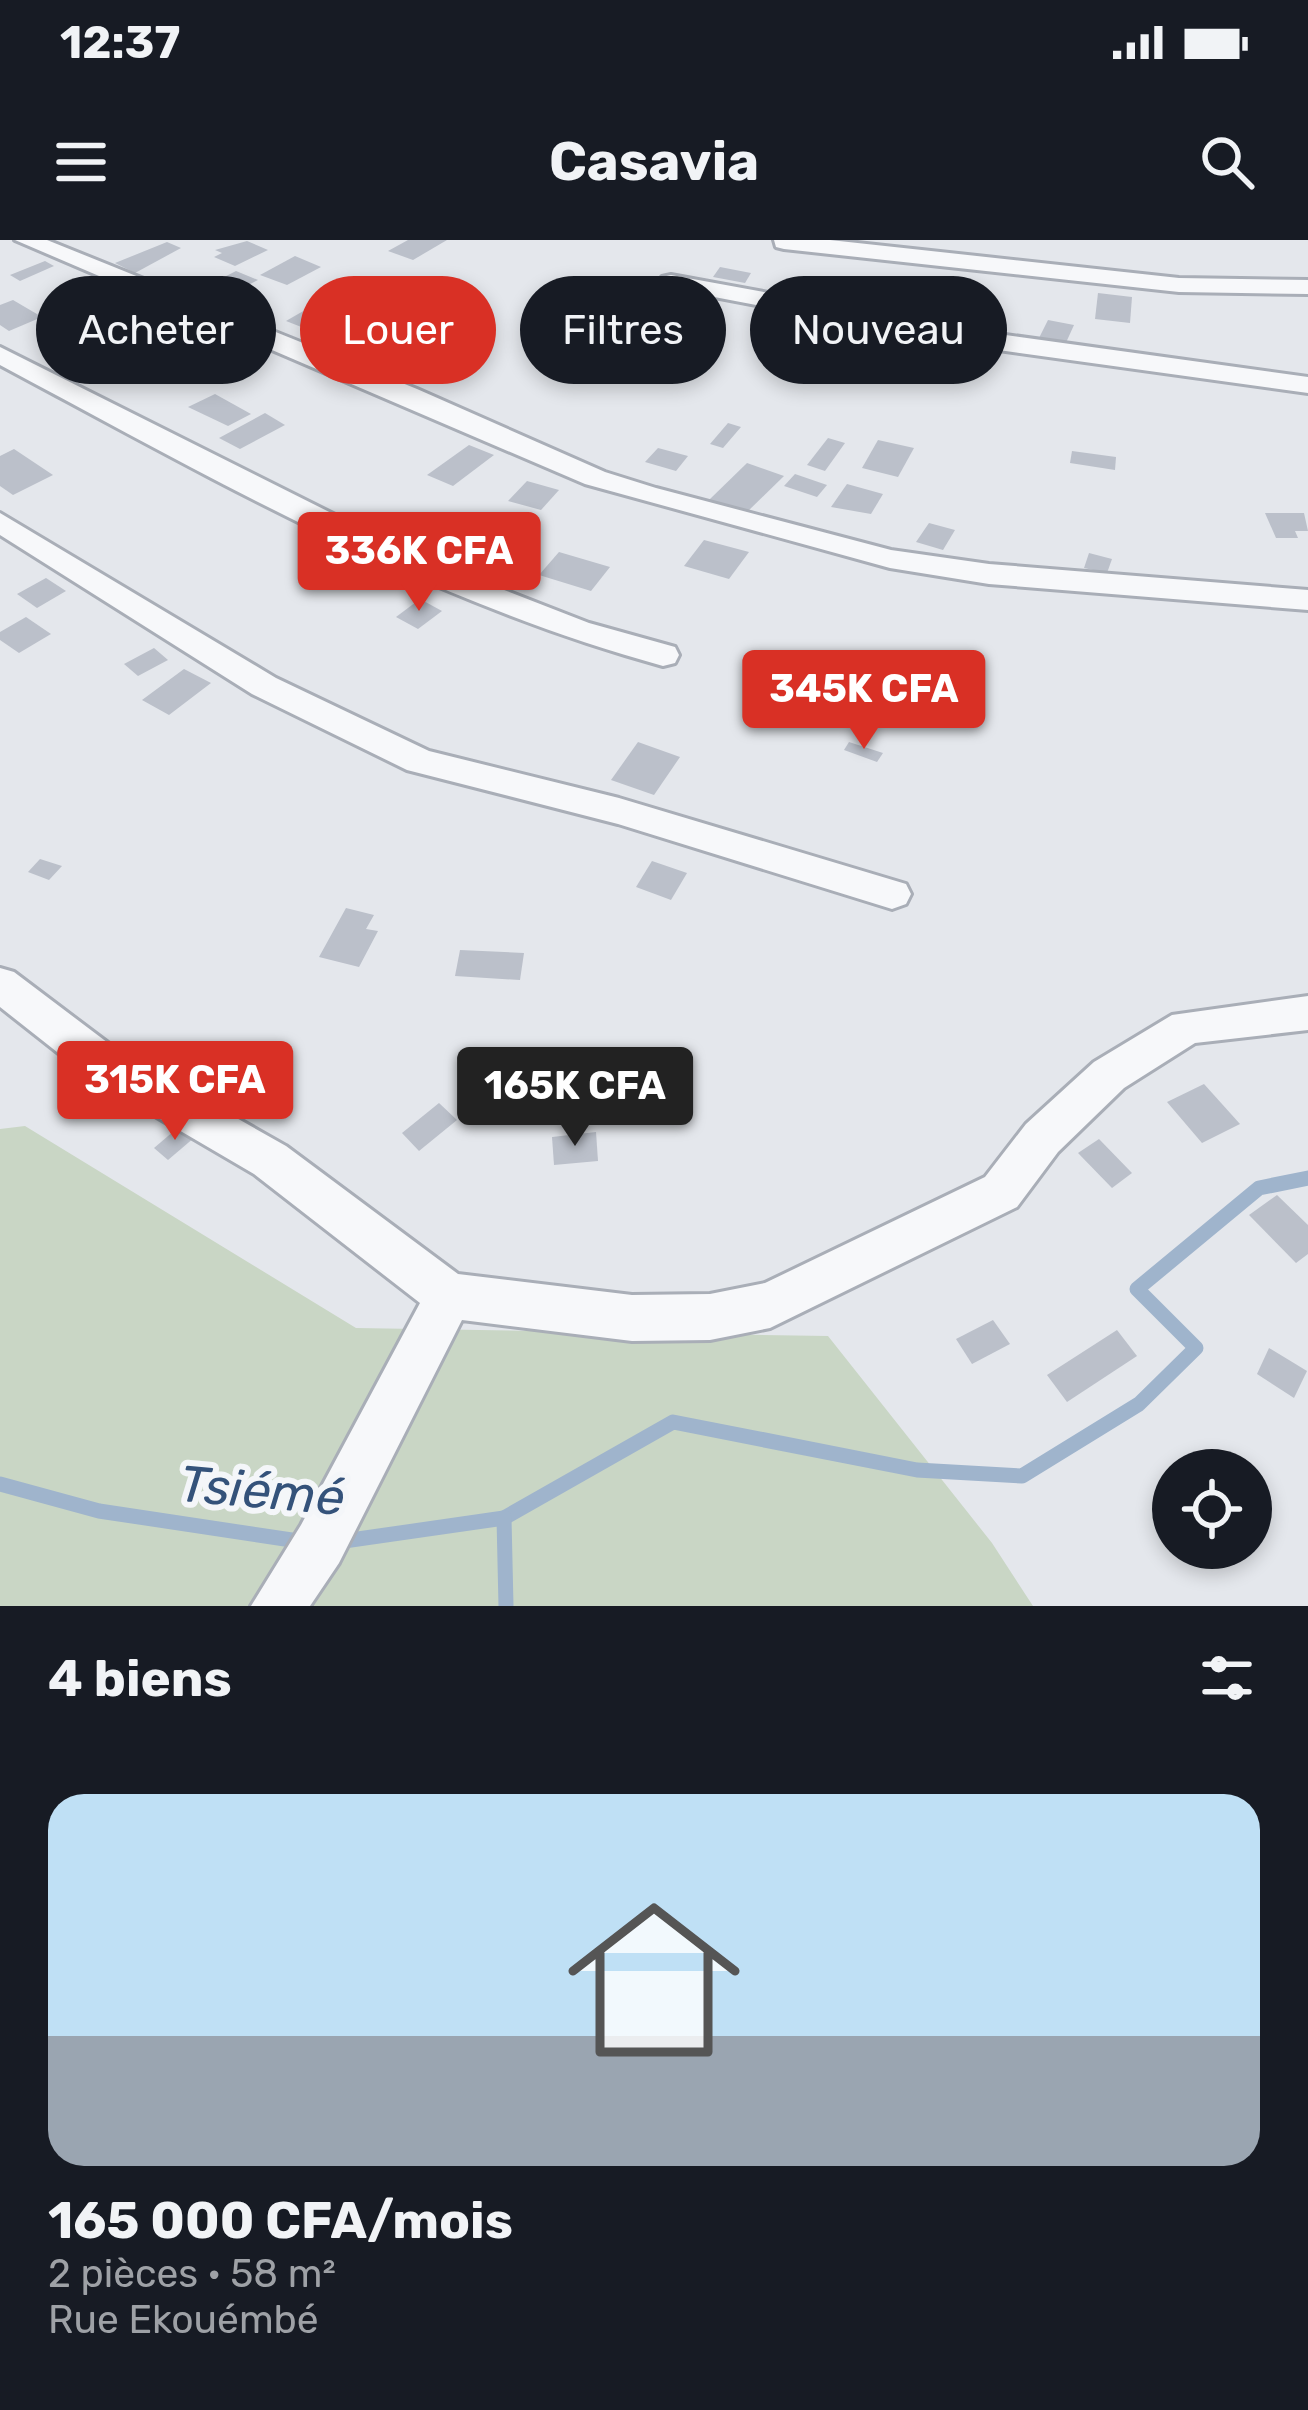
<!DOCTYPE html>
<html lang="fr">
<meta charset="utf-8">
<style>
body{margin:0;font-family:Rubik,sans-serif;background:#20242c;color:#f1f3f6;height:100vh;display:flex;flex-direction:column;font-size:45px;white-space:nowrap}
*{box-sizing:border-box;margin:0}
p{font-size:39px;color:#9ea1a6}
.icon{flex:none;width:66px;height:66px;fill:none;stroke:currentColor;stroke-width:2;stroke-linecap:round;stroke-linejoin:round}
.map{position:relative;height:1366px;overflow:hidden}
.details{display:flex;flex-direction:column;background:#171b24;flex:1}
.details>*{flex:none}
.hud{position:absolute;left:36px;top:36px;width:1236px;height:108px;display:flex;gap:24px}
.buttons{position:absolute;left:1152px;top:1209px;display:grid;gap:24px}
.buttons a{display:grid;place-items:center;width:120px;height:120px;border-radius:50%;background:#171b24;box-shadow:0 6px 18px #0003;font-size:60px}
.price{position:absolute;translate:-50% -102px;padding:0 27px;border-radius:12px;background:#d93025;color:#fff;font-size:39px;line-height:78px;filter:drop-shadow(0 3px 6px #0008)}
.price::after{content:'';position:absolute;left:50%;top:72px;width:36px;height:27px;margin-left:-18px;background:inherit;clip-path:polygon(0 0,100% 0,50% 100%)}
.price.selected{background:#222;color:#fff}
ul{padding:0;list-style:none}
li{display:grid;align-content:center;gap:24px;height:636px;padding:0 48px}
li+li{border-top:3px solid #363941}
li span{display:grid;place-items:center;height:372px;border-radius:36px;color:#555}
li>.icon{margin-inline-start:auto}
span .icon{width:216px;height:216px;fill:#fffc;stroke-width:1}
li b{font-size:51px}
h2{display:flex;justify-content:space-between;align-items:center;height:144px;padding:0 48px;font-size:51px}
.tag{padding:0 42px;border-radius:54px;background:#171b24;box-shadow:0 6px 18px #0003;font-size:42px;line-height:108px}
.tag.selected{background:#d93025;color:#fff}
.status{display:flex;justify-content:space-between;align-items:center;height:84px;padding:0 60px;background:#171b24;direction:ltr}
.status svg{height:33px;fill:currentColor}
header{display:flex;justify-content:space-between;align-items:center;height:156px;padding:0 48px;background:#171b24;font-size:54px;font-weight:700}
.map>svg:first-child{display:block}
.green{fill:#c9d6c5}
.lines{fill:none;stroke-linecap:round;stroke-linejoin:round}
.stream{stroke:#9fb4cc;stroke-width:15}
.building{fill:#bbc0ca}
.minor-casing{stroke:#a9aeb7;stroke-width:6}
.minor{fill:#f7f8fa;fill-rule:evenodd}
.labels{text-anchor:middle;stroke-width:12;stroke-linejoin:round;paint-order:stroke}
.near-water-label{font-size:51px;font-style:italic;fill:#34527a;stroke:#f4f6f9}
</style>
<div class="status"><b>12:37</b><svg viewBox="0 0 49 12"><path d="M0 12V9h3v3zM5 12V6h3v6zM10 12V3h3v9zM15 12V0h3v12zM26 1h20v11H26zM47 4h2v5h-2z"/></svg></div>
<header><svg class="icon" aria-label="menu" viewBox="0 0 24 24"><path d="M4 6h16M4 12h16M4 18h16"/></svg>Casavia<svg class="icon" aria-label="search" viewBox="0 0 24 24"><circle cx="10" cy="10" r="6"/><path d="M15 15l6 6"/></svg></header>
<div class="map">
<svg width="1308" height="1366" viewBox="0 0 1308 1366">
<rect width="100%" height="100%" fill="#e4e7ec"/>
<!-- green -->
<polygon class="green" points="25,886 356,1088 828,1096 992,1303 1033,1366 0,1366 0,889"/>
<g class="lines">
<!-- stream -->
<g class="stream">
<polyline points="0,1244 99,1271 305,1302"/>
<polyline points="504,1278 673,1182 917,1230 1022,1236 1139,1164 1196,1108 1137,1049 1259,948 1308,938"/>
<polyline points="337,1302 504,1278 506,1366"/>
</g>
</g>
<!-- building -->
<g class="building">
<polygon points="408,0 447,0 413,20 388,11"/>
<polygon points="247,1 268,10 235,26 214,17 222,13 215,10"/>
<polygon points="167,2 181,8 135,33 115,23"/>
<polygon points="295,16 321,27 287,45 260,35"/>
<polygon points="45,21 54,26 20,41 10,35"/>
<polygon points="720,27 751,33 745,43 713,37"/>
<polygon points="236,31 258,40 221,59 199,50"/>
<polygon points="88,37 106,47 70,62 53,52"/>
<polygon points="928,53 961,60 952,75 918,68"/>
<polygon points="1098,53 1132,57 1130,83 1095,79"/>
<polygon points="575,54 604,63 589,76 560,67"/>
<polygon points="13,60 42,77 9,91 0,85 0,65"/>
<polygon points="130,64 149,74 119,88 101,77"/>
<polygon points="312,66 335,75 309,90 286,81"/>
<polygon points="1048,80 1074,85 1064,107 1037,102"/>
<polygon points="615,93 645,102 629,116 599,107"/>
<polygon points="215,154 251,174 228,186 188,167"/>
<polygon points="265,173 285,185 240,209 219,198"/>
<polygon points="728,183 741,187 723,208 710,204"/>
<polygon points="828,198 845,203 825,231 807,225"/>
<polygon points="878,200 914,208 898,237 862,228"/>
<polygon points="469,205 494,215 453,246 427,235"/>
<polygon points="658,208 688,216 676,231 645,222"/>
<polygon points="14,209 53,235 13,255 0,246 0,216"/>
<polygon points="1072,211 1116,217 1115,230 1070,223"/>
<polygon points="747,223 784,236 746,273 709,260"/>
<polygon points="795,234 827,245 817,257 784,246"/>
<polygon points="527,241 559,250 541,270 508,261"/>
<polygon points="847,244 883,254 871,274 831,267"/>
<polygon points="1265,273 1304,273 1308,291 1295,291 1298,298 1276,298"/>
<polygon points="452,274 468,283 440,301 424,292"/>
<polygon points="929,283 955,290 943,310 916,302"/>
<polygon points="704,300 749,312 729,339 684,326"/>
<polygon points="559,312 610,327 591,351 539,335"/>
<polygon points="1089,313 1112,319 1107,333 1084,328"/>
<polygon points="46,338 66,351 37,368 17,354"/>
<polygon points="420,359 442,371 418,389 396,377"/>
<polygon points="26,377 51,394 19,413 0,400 0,392"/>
<polygon points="154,408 168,420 138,436 124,424"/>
<polygon points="184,429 211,443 169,475 142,460"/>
<polygon points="638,502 680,517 654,555 611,540"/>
<polygon points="849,502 883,513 877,522 844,510"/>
<polygon points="40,619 62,626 49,640 28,632"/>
<polygon points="652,621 687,633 671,660 636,647"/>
<polygon points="346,668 374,675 366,689 378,691 359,727 319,717"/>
<polygon points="460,710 524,713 520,740 455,736"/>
<polygon points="1204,844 1240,884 1202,903 1167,862"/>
<polygon points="439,863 457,880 419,911 402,893"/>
<polygon points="181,885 195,897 168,920 154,908"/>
<polygon points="596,892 598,921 554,925 552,897"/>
<polygon points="1099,899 1132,933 1112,948 1078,913"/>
<polygon points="1277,955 1308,985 1308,1014 1296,1023 1249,975"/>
<polygon points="993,1080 1010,1104 972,1124 956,1099"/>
<polygon points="1117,1090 1137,1116 1067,1162 1047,1135"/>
<polygon points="1269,1108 1307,1131 1294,1158 1257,1134"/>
</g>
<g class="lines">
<!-- minor casing -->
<g class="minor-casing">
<g id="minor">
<polygon points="15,0 47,0 417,149 605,232 656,248 891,310 989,324 1308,350 1308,370 989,344 890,328 585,244"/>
<polygon points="774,0 830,0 1179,38 1308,40 1308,54 1179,52 784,9 776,7"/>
<polygon points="671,35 970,90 1308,137 1308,153 970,106 662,47 662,37"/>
<path d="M0,107l419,210 170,66 86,24 4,8 -4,8 -12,3c-237,-65 -448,-186 -663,-301z"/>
<polygon points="0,273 276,438 429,511 619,558 906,644 911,654 906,664 892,669 618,584 407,530 252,454 0,295"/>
<polygon points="0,728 14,732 120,812 286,906 458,1034 632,1055 710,1054 765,1043 985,937 1026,884 1094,822 1172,775 1308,756 1308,790 1195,803 1124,848 1058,912 1017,967 770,1088 710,1100 632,1101 462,1080 339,1323 310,1366 251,1366 301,1285 420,1063 254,934 90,838 0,767"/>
</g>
</g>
<!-- minor -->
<use href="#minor" class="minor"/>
</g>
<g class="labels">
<!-- near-water labels -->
<g class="near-water-label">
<text transform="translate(262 1250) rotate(5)" y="18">Tsiémé</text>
</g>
</g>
</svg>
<div class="buttons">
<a><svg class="icon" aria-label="locate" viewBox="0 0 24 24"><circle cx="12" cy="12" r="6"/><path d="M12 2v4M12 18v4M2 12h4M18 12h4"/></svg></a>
</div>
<b class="price" style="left:419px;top:374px">336K CFA</b>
<b class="price" style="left:864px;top:512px">345K CFA</b>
<b class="price" style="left:175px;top:903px">315K CFA</b>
<b class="price selected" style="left:575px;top:909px">165K CFA</b>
<div class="hud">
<a class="tag">Acheter</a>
<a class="tag selected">Louer</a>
<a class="tag">Filtres</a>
<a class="tag">Nouveau</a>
</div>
</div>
<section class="details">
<h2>4 biens<svg class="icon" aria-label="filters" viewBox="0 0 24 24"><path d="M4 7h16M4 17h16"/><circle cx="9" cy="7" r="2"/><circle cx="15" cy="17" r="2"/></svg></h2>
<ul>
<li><span style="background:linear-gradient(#bfe0f5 65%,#9aa5b1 0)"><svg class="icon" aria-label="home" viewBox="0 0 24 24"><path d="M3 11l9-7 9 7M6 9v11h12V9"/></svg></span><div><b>165 000 CFA/mois</b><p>2 pièces · 58 m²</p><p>Rue Ekouémbé</p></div></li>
</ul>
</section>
